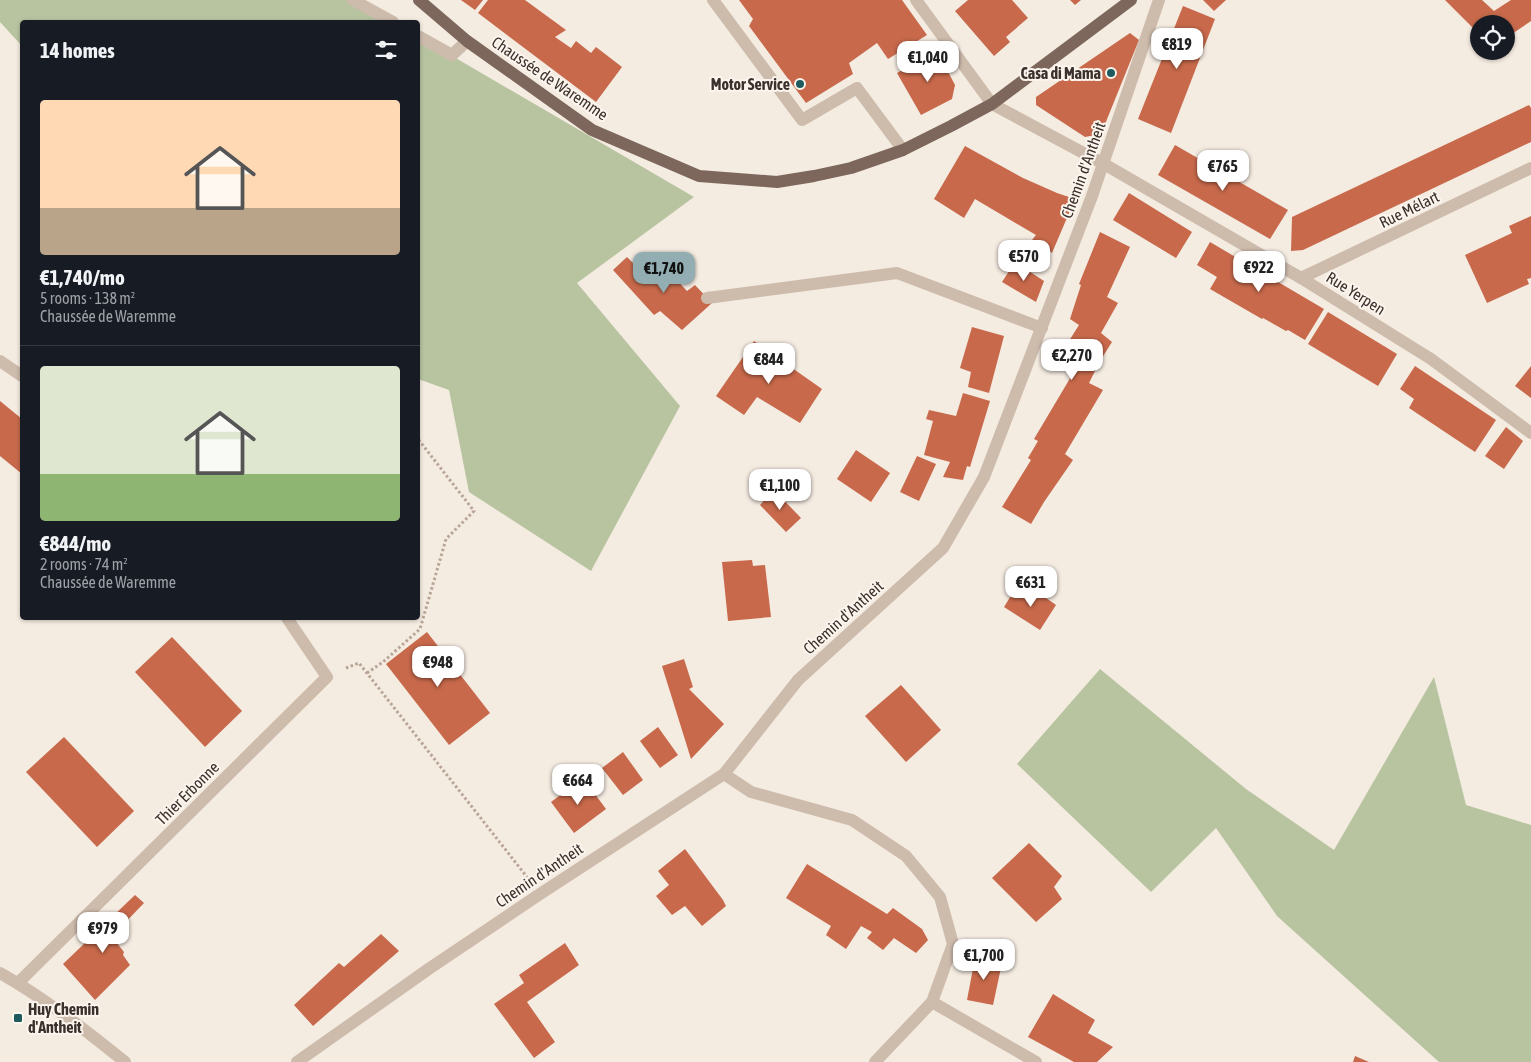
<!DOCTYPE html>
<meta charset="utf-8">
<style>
body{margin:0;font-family:"Asap Condensed",sans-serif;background:#20242c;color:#f1f3f6;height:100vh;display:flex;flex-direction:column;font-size:19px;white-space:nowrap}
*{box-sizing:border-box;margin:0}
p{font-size:16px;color:#9ea1a6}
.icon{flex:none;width:28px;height:28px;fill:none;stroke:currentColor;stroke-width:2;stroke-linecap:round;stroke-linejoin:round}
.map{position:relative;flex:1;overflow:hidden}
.side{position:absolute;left:20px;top:20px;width:400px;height:600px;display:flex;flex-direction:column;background:#171b24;border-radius:5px;box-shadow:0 1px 4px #0004}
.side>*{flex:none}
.buttons{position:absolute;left:1470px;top:15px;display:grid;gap:10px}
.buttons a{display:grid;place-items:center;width:45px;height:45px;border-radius:50%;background:#171b24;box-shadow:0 1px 4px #0004;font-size:25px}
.price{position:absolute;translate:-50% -42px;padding:0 11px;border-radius:10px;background:#fff;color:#222;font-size:16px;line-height:32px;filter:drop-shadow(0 1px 2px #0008)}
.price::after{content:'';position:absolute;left:50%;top:30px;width:15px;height:11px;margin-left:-8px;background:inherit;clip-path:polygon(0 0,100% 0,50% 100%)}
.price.on{background:#92aeb2;color:#111}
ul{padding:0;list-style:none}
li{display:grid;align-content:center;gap:10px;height:265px;padding:0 20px}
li+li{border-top:1px solid #363941}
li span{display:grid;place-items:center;height:155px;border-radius:5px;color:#555}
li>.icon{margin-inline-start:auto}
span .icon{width:90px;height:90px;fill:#fffc;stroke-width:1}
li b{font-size:21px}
h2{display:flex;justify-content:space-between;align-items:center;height:60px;padding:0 20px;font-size:21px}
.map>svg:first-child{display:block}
.green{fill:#b8c4a0}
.building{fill:#c8694b}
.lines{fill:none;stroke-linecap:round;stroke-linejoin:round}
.path{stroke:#b9a596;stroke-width:3;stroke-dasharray:2.5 2.5;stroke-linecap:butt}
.minor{stroke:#cdbbac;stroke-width:12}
.major{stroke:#7d675c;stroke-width:12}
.poi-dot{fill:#1f5a5e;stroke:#fbf5ee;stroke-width:2}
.labels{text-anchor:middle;stroke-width:4;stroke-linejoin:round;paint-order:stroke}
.poi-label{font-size:16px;font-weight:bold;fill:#3b302b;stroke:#fbf5ee;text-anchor:end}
.street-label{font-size:16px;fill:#3b302b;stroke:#fbf5ee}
</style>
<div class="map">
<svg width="1531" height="1062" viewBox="0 0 1531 1062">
<rect width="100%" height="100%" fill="#f4ebe1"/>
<!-- green -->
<g class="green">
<polygon points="0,0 353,0 393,22 22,22 22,46 0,22"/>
<polygon points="418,36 694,197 577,283 680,406 591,571 469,492 449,390 418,379"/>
<polygon points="1100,669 1246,789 1334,850 1434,677 1466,805 1531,825 1531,1062 1439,1062 1277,916 1216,828 1151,892 1017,764"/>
</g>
<!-- building -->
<g class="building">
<polygon points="461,0 483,0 475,10"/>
<polygon points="488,0 525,0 566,30 555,37 571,48 576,41 591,53 596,47 622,67 596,102 478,13"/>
<polygon points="739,0 902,0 927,35 888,59 877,43 849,63 853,74 806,103 749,26 753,19"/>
<polygon points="968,0 1012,0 1028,18 1006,37 1010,42 994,56 955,11"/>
<polygon points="1070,0 1081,0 1075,5"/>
<polygon points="1203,0 1226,0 1214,11"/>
<polygon points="1445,0 1482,0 1494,11 1511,0 1531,0 1531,21 1509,36 1506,35 1506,24 1479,24 1479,31 1475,30"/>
<polygon points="1183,6 1215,19 1171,133 1138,119"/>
<polygon points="1130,33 1139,40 1101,134 1085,137 1036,105 1036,97"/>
<polygon points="937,51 955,85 952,99 921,115 897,73"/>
<polygon points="1529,105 1531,108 1531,142 1303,250 1291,251 1292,217"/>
<polygon points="1175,145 1288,210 1270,239 1158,175"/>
<polygon points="965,146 1023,178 1057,193 1075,199 1052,253 1032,240 1036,235 975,199 964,218 934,199"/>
<polygon points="1129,193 1192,232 1176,258 1113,220"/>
<polygon points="1531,216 1531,278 1527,279 1529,284 1487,303 1465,255 1512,233 1509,226"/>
<polygon points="1100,232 1130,247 1107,297 1118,303 1101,333 1112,342 1100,361 1089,383 1103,390 1065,454 1073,460 1044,502 1031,524 1002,507 1031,460 1028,458 1038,441 1034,439 1072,375 1058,366 1070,346 1067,344 1079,325 1070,319 1081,285 1079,284"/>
<polygon points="1210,242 1324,309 1305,340 1288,330 1286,331 1263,318 1262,319 1210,289 1217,277 1197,265"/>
<polygon points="627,257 652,282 667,270 687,291 695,285 712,303 682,330 660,311 654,315 613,270"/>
<polygon points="1015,262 1044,281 1036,302 1002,282"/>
<polygon points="1328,312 1397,354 1378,386 1308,344"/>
<polygon points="972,327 1004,336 989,393 968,387 971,372 960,368"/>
<polygon points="754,341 822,389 800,423 757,397 744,415 716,396"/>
<polygon points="1415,366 1496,420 1475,452 1409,408 1414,399 1400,389"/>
<polygon points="1531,366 1531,398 1515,386"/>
<polygon points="963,393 990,401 970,467 967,466 963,480 943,477 950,462 924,455 933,421 926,419 929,410 956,416"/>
<polygon points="0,401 22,419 22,474 0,456"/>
<polygon points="1506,427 1523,441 1504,469 1485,456"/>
<polygon points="856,450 890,473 871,502 837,479"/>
<polygon points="917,456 936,464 919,501 900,492"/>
<polygon points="774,490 801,518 786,532 760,505"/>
<polygon points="752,560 753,566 765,565 771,617 728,621 722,562"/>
<polygon points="1015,589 1034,601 1039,593 1056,605 1040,630 1004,607"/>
<polygon points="427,632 490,713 449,745 386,664"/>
<polygon points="172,637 242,711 205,747 135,672"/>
<polygon points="684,659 693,687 689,689 724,724 691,759 662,666"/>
<polygon points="901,685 941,730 906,762 865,716"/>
<polygon points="658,727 678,755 660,768 640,741"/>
<polygon points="64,737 134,811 97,847 26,772"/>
<polygon points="623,752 643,780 623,795 602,768"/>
<polygon points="583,778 606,809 574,833 551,802"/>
<polygon points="1029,843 1062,876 1054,887 1062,899 1036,922 992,878"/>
<polygon points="685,849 723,900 726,906 702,926 685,906 672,915 656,896 669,885 658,871"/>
<polygon points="807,864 887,914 893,908 922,929 928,940 916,953 894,938 883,950 867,938 872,932 861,926 846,949 826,935 831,926 786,898"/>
<polygon points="135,895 144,903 116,932 120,937 116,942 124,952 123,955 130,965 95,1000 63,964"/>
<polygon points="381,934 399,951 313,1026 294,1005 339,963 344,967"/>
<polygon points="565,943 579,965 527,1002 555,1042 534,1058 494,1004 524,983 519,975"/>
<polygon points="975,958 1002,963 993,1005 967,1000"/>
<polygon points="1053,994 1095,1020 1088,1033 1113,1047 1097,1062 1074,1062 1028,1037"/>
<polygon points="1355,1056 1369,1062 1353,1062"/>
</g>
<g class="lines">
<!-- path -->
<g class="path">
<polyline points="346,668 359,663 527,877"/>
<polyline points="367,673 383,662 420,629 446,539 474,511 418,439"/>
</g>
<!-- minor -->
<g class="minor">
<polyline points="353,0 393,22"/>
<polyline points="713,0 802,120 857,88 903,150"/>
<polyline points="916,0 992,104 1104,164 1301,278 1431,359 1531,433"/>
<polyline points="418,36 452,55 467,41"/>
<polyline points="1301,278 1531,168"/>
<polyline points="707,298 897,273 1042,328"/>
<polyline points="0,361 22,376"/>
<polyline points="724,774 751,792 852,820 906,856 940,897 953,944 932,1002 875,1062"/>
<path d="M0,973c43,24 87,58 125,89"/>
<polyline points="18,983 327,677 287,618"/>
<polyline points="932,1002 1036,1062"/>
<polyline points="297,1062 430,968 540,894 724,774 798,680 943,548 984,477 1092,196 1159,0"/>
</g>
<!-- major -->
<polyline class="major" points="419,0 467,41 592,130 699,176 777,182 814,176 851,168 903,150 951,126 992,104 1131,0"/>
</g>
<!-- markers -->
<g class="poi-dot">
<circle cx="1111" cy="73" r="5"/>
<circle cx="800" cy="84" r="5"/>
<rect x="13" y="1013" width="10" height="10" rx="2.5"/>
</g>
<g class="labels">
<!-- poi labels -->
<g class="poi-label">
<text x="1101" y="79">Casa di Mama</text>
<text x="790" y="90">Motor Service</text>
<text x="28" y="1015" text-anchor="start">Huy Chemin<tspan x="28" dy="18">d'Antheit</tspan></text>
</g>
<!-- street labels -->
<g class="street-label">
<text transform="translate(550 78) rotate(34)" y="6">Chaussée de Waremme</text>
<text transform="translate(1083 170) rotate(-70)" y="6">Chemin d'Antheit</text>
<text transform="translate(1409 209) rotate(-26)" y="6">Rue Mélart</text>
<text transform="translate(1356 293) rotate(32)" y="6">Rue Yerpen</text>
<text transform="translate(843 617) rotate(-42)" y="6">Chemin d'Antheit</text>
<text transform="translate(187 793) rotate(-45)" y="6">Thier Erbonne</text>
<text transform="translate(539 875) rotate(-34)" y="6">Chemin d'Antheit</text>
</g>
</g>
</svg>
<div class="buttons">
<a><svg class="icon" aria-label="locate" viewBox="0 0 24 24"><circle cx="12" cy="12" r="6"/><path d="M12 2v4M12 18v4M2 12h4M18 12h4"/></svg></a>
</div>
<b class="price" style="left:1177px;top:70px">€819</b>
<b class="price" style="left:928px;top:83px">€1,040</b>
<b class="price" style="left:1223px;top:192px">€765</b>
<b class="price" style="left:1024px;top:282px">€570</b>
<b class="price" style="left:1259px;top:293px">€922</b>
<b class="price on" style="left:664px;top:294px">€1,740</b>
<b class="price" style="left:1072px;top:381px">€2,270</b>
<b class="price" style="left:769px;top:385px">€844</b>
<b class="price" style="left:780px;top:511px">€1,100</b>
<b class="price" style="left:1031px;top:608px">€631</b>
<b class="price" style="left:438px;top:688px">€948</b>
<b class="price" style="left:578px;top:806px">€664</b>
<b class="price" style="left:103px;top:954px">€979</b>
<b class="price" style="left:984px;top:981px">€1,700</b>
<section class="side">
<h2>14 homes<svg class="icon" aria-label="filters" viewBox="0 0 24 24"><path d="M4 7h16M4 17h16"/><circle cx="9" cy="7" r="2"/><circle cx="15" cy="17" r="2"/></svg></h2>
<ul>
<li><span style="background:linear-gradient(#ffd9b3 70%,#b9a48a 0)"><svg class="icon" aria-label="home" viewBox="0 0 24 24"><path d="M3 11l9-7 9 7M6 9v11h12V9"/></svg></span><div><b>€1,740/mo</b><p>5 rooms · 138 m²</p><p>Chaussée de Waremme</p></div></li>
<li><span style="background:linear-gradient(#dfe7d0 70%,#8fb573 0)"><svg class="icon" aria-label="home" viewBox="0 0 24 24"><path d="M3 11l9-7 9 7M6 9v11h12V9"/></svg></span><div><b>€844/mo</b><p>2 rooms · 74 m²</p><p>Chaussée de Waremme</p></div></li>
</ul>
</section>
</div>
